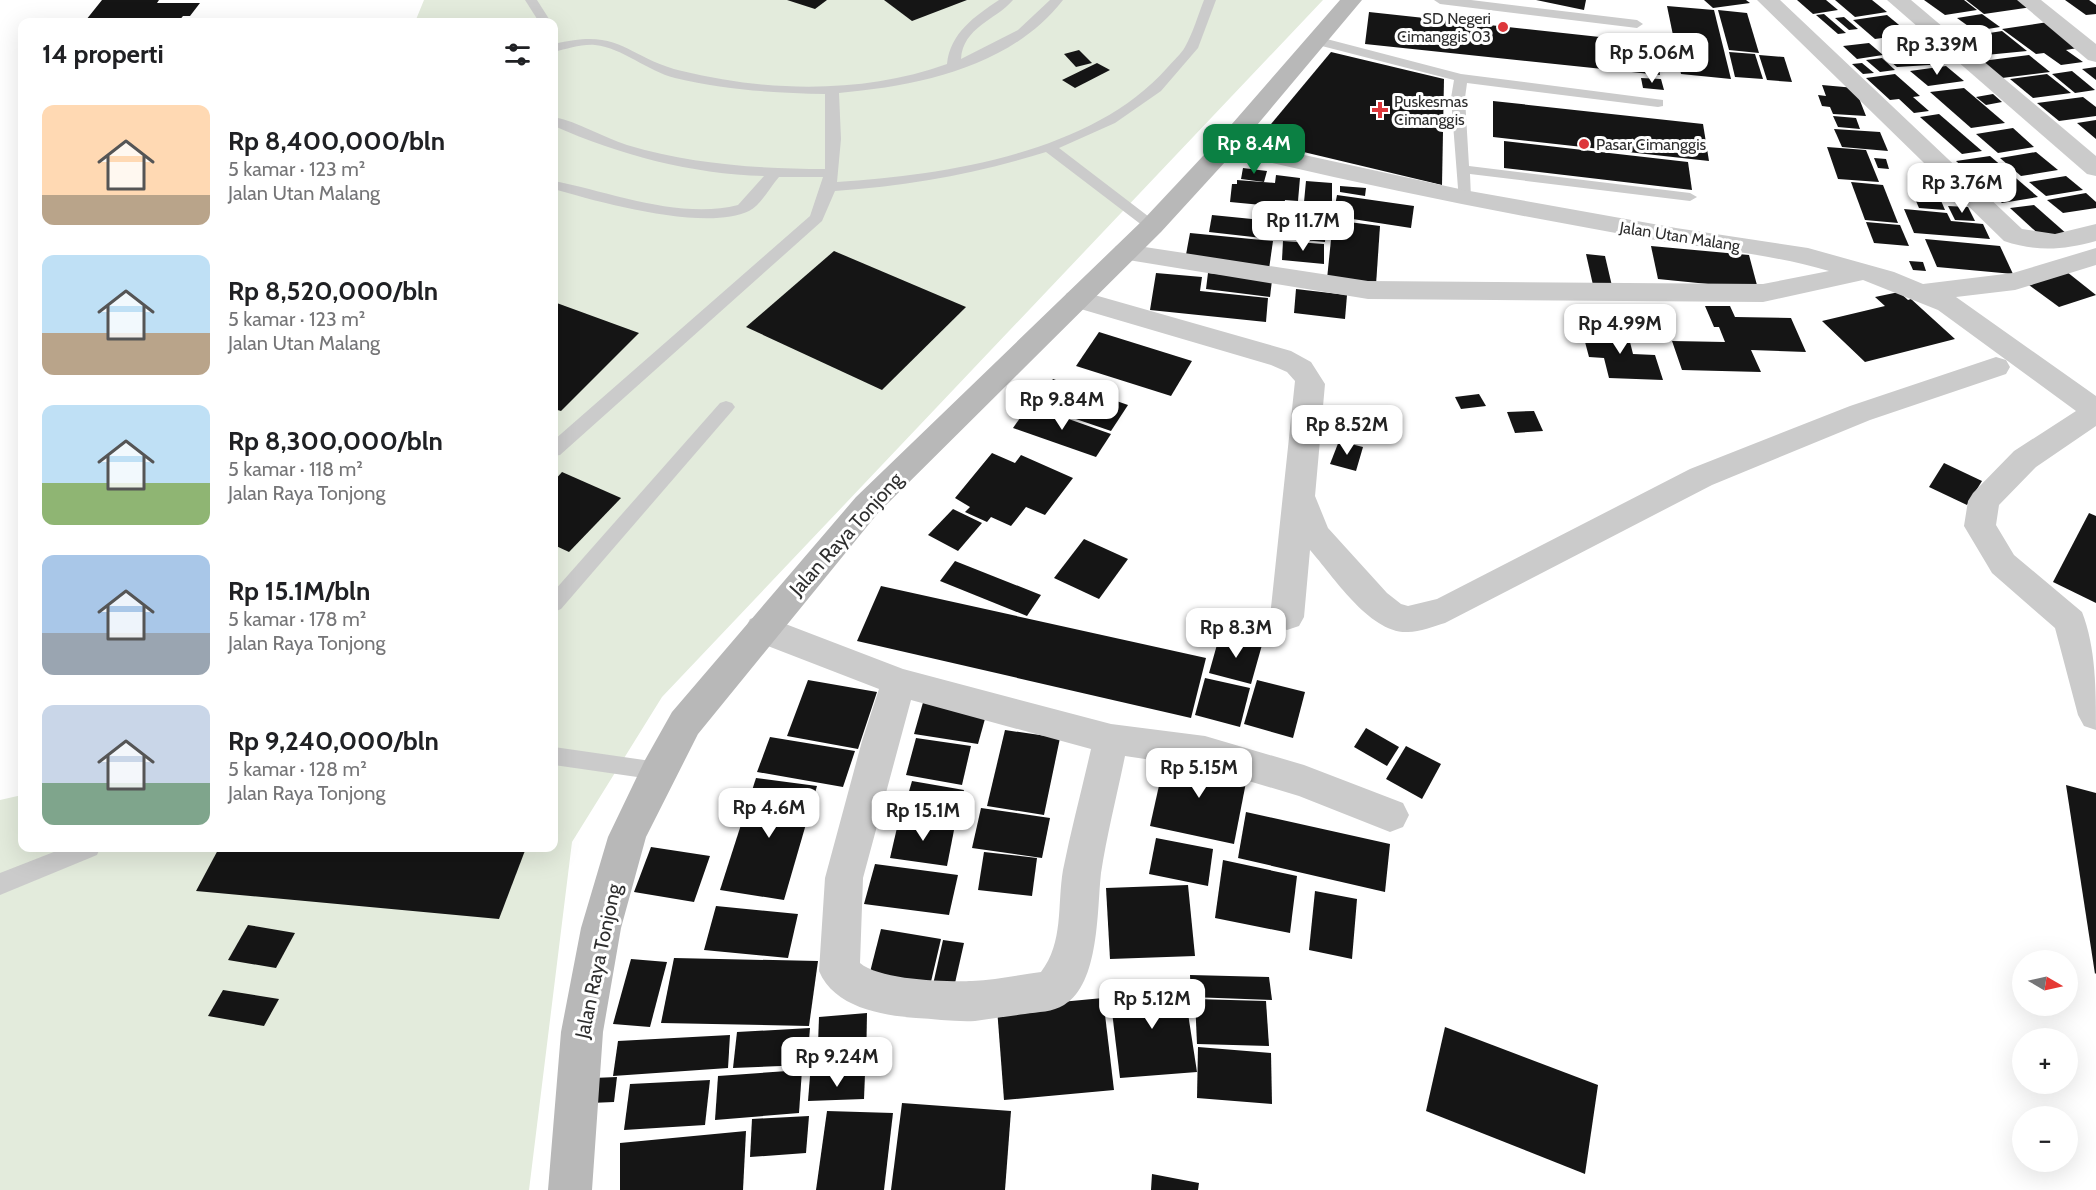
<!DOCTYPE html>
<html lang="id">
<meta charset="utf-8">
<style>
body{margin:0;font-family:Cabin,sans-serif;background:#f6f6f6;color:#202124;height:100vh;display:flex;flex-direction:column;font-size:22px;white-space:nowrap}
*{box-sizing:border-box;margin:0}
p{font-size:20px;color:#757577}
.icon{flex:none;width:33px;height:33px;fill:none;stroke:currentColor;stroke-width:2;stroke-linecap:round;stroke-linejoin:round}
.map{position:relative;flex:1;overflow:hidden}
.drawer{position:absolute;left:18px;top:18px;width:540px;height:834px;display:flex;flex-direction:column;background:#fff;border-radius:12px;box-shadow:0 6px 24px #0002}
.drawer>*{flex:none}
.needle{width:39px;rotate:99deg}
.fabs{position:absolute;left:2012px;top:950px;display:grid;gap:12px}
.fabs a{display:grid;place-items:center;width:66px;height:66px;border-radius:50%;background:#fff;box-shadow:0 6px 24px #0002;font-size:30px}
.price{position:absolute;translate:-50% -51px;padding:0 14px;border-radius:12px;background:#fff;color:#222;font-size:20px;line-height:39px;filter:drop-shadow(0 2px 3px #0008)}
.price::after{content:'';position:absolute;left:50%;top:36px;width:18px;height:14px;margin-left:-9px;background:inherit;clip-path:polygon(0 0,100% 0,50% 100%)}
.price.on{background:#0b8043;color:#fff}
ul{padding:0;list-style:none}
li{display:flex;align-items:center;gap:18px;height:150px;padding:0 24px}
li span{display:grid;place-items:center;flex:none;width:168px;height:120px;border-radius:12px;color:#555}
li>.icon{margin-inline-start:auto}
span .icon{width:72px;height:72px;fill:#fffc;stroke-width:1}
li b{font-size:26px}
h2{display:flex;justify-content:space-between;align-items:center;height:72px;padding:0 24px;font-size:26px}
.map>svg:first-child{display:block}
.green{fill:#e3ebdc}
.building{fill:#151515}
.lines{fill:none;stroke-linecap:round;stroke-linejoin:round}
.service{fill:#cbcbcb;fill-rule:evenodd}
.minor{fill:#cbcbcb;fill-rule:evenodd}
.secondary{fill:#b8b8b8;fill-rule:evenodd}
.poi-dot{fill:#dd373b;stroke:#fff;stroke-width:2}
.labels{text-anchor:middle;stroke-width:6;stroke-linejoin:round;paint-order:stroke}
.far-poi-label{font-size:16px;fill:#2e2e2e;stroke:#fff;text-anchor:start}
.far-street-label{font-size:16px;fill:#2e2e2e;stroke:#fff}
.street-label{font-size:20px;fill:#2e2e2e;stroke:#fff}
</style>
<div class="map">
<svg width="2096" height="1190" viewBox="0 0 2096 1190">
<rect width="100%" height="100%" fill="#fff"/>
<!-- green -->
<polygon class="green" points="424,0 1323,0 662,697 572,842 529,1190 0,1190 0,800 22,795 22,848 554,848 554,22 415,22"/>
<!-- building -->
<g class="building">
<polygon points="102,0 159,0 157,3 200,3 190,16 183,16 178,22 94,22 96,20 86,20"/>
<polygon points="787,0 827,0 815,9"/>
<polygon points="884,0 967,0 912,21"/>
<polygon points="1536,0 1586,0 1584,10"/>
<polygon points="1704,0 1746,0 1750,3 1713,8"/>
<polygon points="1797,0 1826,0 1838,10 1813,14"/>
<polygon points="1835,0 1872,0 1887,12 1855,17"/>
<polygon points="1924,0 1964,0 1977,10 1945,15"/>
<polygon points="1966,0 2022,0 2032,7 1984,14"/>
<polygon points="2065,0 2089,0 2096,5 2096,14 2086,15"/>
<polygon points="1667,6 1714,10 1731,79 1681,74"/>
<polygon points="1718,10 1747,13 1759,53 1729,50"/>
<polygon points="1369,12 1655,43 1660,75 1365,44"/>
<polygon points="1824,14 1846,33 1838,34 1816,15"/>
<polygon points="1982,14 2000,27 1975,31 1957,18"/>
<polygon points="1887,15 1910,34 1875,39 1853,20"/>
<polygon points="1844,17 1858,29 1849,30 1835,18"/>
<polygon points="2048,22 2083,47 2066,50 2083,62 2061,65 2044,53 2036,54 2002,29"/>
<polygon points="2002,31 2027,51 1986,55 1971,43 1986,41 1977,35"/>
<polygon points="1918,41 1945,64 1897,67 1886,58 1900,56 1888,46"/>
<polygon points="1869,43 1883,55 1857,59 1843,46"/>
<polygon points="1079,50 1092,63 1076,67 1064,54"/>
<polygon points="1331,52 1444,79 1442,185 1257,141"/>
<polygon points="1729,52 1755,54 1763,79 1735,77"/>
<polygon points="1759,55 1784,57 1792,82 1767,80"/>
<polygon points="2029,55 2050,72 2002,78 1982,61"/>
<polygon points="1882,58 1895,70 1880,72 1866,60"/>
<polygon points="1097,63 1110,70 1075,88 1062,80"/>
<polygon points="1862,63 1874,73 1863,74 1852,64"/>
<polygon points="1946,66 1964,81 1928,86 1910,71"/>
<polygon points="2096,67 2096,80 2082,69"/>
<polygon points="2072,71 2095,90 2075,93 2052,74"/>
<polygon points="1895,74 1920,96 1913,97 1929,111 1914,113 1899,99 1890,100 1866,78"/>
<polygon points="2047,74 2071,93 2033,98 2010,79"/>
<polygon points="1641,78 1661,79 1664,90 1643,88"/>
<polygon points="1822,85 1855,88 1866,116 1833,114 1830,107 1822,106 1818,95 1826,96"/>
<polygon points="1964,88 2005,123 1971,128 1930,92"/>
<polygon points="1993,94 2002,102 1986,105 1976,97"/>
<polygon points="2083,97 2096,107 2096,116 2059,121 2037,103"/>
<polygon points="1493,101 1703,124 1709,161 1493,137"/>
<polygon points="1939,114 1982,151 1962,154 1920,117"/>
<polygon points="1833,116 1856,118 1860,129 1838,127"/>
<polygon points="2096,120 2096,139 2077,123"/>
<polygon points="2013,128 2034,147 1998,153 1976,134"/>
<polygon points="1834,129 1880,132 1888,151 1842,147"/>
<polygon points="1504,141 1688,162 1692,190 1504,168"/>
<polygon points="1827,147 1866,150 1879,182 1838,179"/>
<polygon points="2036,152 2058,170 2021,176 2000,158"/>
<polygon points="1990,156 2038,197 2002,203 1956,161"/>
<polygon points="1874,158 1886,159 1889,169 1878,168"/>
<polygon points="1243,168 1267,171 1264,182 1241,179"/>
<polygon points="1276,175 1300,178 1298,201 1285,200 1284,207 1230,202 1232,184 1237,184 1237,180 1275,183"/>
<polygon points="2066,176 2083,190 2046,196 2029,182"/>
<polygon points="1306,181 1332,183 1332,205 1304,202"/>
<polygon points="1851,182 1883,185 1898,223 1865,220"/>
<polygon points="1340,186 1366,188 1365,196 1340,192"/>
<polygon points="2086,193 2096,202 2096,208 2063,213 2047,200"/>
<polygon points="1913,194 1939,196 1945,210 1919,208"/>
<polygon points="1337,195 1414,206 1411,228 1333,216"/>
<polygon points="2034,205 2068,235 2044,239 2010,208"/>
<polygon points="1948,206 1968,207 1975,221 1955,220"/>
<polygon points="1904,209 1947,213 1951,221 1983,224 1990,239 1914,233"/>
<polygon points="1282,212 1326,216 1325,242 1280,238"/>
<polygon points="1212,215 1273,221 1271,239 1209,232"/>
<polygon points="1333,220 1380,226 1376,285 1327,279"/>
<polygon points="1866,222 1900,225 1909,246 1874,243"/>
<polygon points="1190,233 1273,241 1269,269 1185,260"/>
<polygon points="1925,239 2000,246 2013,274 1937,267"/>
<polygon points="1283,241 1324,244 1324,264 1282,260"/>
<polygon points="1651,246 1749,255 1758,289 1658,279"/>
<polygon points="834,251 966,307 882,390 746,327"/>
<polygon points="1586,254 1605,256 1612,286 1593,285"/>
<polygon points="1909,261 1923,262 1926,271 1913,270"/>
<polygon points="2067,272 2096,295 2059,307 2029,285"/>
<polygon points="1156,273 1202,277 1200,291 1268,298 1266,322 1150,310"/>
<polygon points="1208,273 1272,280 1270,297 1206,289"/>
<polygon points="1296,289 1347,295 1345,319 1294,313"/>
<polygon points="1899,292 1908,300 1911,299 1955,339 1865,362 1822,321 1885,306 1875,297"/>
<polygon points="554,302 639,333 561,411 554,409"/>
<polygon points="1705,306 1730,306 1735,317 1791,318 1806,352 1751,350 1761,372 1682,370 1672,341 1725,342 1719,327 1714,327"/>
<polygon points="1581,327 1627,330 1633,354 1655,355 1663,380 1609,378 1604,358 1589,357"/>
<polygon points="1099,332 1192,361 1171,396 1076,366"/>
<polygon points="1053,379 1128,405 1111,431 1035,405"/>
<polygon points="1479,394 1486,406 1461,409 1455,397"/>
<polygon points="1029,405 1111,434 1096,457 1013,428"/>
<polygon points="1534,411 1543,431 1515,433 1507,412"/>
<polygon points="1339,441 1363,447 1356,471 1330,464"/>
<polygon points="992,453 1015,463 1021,455 1073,478 1045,515 1026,507 1011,526 991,517 987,522 965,512 970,507 955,498"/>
<polygon points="1944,463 1982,481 1967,505 1929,487"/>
<polygon points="562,472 621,498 569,552 554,545 554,481"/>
<polygon points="953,509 982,523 958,551 928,535"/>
<polygon points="2089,513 2096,516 2096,603 2053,582"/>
<polygon points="1084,539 1128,559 1099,599 1054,578"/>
<polygon points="955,561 1041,595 1027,616 940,581"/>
<polygon points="881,586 1206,658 1191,718 857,641"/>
<polygon points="1220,634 1262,645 1251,684 1209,673"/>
<polygon points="1205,678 1250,688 1240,727 1195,715"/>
<polygon points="808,680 877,692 858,749 787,736"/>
<polygon points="1257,680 1305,692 1293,738 1244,724"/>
<polygon points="924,699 988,708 978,744 914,734"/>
<polygon points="1366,728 1399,747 1387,766 1354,747"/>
<polygon points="1005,730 1060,738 1044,815 987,806"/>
<polygon points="770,737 855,751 843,787 757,772"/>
<polygon points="916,738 971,746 962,785 906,775"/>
<polygon points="1406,746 1441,764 1422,799 1386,779"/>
<polygon points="1166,754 1248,772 1234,844 1150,826"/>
<polygon points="756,778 817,786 784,900 720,890"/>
<polygon points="912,781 964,790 956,821 903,812"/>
<polygon points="2066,785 2096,793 2096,973 2095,974"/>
<polygon points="981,808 1050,818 1042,858 972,848"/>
<polygon points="1246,812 1390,844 1385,892 1238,858"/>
<polygon points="899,819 955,825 947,866 890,858"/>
<polygon points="1156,838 1213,849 1208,886 1149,874"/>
<polygon points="651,847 710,856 694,902 634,892"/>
<polygon points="219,848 526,848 499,919 196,891"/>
<polygon points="984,852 1037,858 1032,896 978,890"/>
<polygon points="1223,860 1297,876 1290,933 1215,918"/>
<polygon points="875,864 958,875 949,915 864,904"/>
<polygon points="1188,885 1195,956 1110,959 1106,888"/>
<polygon points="1315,891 1357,899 1352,959 1309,950"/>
<polygon points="716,906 798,914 788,958 704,950"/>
<polygon points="248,925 295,933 276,968 228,960"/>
<polygon points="881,929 941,939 930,986 869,976"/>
<polygon points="943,940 964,943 953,992 932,989"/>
<polygon points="674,958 818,961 809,1026 661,1023"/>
<polygon points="631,959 667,962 650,1027 613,1024"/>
<polygon points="1190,975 1269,977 1272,1000 1191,997"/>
<polygon points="1183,981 1197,1072 1120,1078 1109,987"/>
<polygon points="223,990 279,999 264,1026 208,1016"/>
<polygon points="1103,998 1114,1090 1004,1100 997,1008"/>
<polygon points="1195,999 1266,1001 1269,1046 1197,1044"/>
<polygon points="867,1013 866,1068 817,1072 819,1017"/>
<polygon points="1445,1027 1598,1085 1585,1174 1426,1111"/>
<polygon points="810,1028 807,1065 733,1068 737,1032"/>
<polygon points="730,1035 728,1068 613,1076 618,1041"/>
<polygon points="1198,1047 1271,1053 1272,1104 1197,1098"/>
<polygon points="802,1070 799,1113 715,1120 718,1076"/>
<polygon points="865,1074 864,1099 808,1101 810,1076"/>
<polygon points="617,1077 614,1102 590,1103 593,1078"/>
<polygon points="710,1080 705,1125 624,1130 630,1084"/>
<polygon points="902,1103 1011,1111 1005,1190 891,1190"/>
<polygon points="827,1111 893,1113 884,1190 816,1190"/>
<polygon points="809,1116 806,1153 750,1157 752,1119"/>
<polygon points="746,1131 743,1190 620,1190 620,1143"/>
<polygon points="1152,1174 1199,1183 1198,1190 1151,1190"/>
</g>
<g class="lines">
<!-- service -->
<g class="service">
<polygon points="525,0 537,0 551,22 539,22"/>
<path d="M999,0h14c-17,20 -50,27 -52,59l57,-29 32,-30h13c-52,67 -144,86 -224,93l2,46 -4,43c108,-7 255,-29 330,-114 6,-7 14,-14 18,-21 8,-14 13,-32 19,-47h12l-18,48 -37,43 -46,32 -56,25 98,75 3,3 -3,3h-10l-101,-77c-70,22 -138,34 -211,39l-13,30 -262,234 -6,1v-16l256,-224 13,-39h-44c-9,10 -18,28 -30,34 -43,21 -151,-9 -195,-22v-8c56,11 127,39 184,24l26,-29c-73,-2 -144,-21 -210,-50v-9c24,5 49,20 73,28 64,19 131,24 198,24v-75c-51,-1 -100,-4 -150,-16 -28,-7 -52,-30 -80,-33 -14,-1 -28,4 -41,7v-8c68,-17 71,13 128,27 85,21 182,23 265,-7 3,-31 28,-48 52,-64z"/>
<polygon points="1434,0 1471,0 1637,20 1643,24 1637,28 1440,4"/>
<polygon points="1319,37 1461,74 1663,100 1663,106 1658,107 1467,83 1465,98 1469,166 1690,193 1697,197 1690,201 1470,174 1471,198 1469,201 1459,201 1451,98 1454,80 1314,44 1312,41"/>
<polygon points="726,401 732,403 735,407 732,411 561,609 554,612 554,591 720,403"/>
<polygon points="554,747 658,762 666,764 669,771 666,778 658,780 554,765"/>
<polygon points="64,848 100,848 97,855 0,895 0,873"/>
</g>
<!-- minor -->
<g class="minor">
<path d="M1757,0h23l242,229 33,5 41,-10v17c-33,9 -59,11 -92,0z"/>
<polygon points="1887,0 1911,0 2096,156 2096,176 2087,174"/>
<polygon points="2017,0 2041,0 2096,44 2096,62 2088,60"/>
<path d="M1227,138l237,52 212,38 132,20 86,24 29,12 90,-11 83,-25v17l-81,25 -59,7 140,99v30l-60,41 -37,38 -3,20 18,30 68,57c14,36 14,78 14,118l-12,-4 -6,-11 -23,-87 -63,-55 -28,-47 4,-25 5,-8 41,-42 62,-40 -138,-101 -75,-30 -100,22 -395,-3 -252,-41 -4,-6 4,-6 9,-2 243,37 395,3 66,-13c-64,-19 -132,-23 -197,-35 -139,-25 -277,-52 -414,-86l-3,-5 3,-5z"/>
<path d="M1077,290l214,61 20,11 14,22 -10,112 13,32 59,65 14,11 7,2 29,-7 253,-130 160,-63 146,-49 10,3 4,7 -4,7 -136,46 -158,65 -267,138c-11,3 -25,9 -37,9 -38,2 -75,-56 -98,-82l-6,67 -5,9 -12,4 -12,-4 -5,-9 25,-236 -8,-9 -16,-7 -204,-60 -4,-6 4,-6z"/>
<path d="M762,615l141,54 208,55 94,12 99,29 99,38 6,12 -6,12 -13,5 -91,-36 -94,-28 -80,-12c-8,39 -18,78 -24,117 -4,35 -1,111 -37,132 -11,7 -26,7 -39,9 -17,2 -34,5 -50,7 -19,1 -40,-2 -59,-3 -36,-3 -82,-11 -97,-47l6,-93 37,-137 17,-52 -129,-50 -5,-10 5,-10zM911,700l180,49c-9,40 -20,81 -28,121 -6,35 1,72 -22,102 -22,3 -46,8 -69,9 -27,1 -92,-1 -112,-18l3,-85z"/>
</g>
<!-- secondary -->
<polygon class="secondary" points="1340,0 1362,0 1236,150 1161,232 878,513 698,734 646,837 621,928 603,1032 592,1190 548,1190 561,1032 581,928 608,837 645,760 672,712 856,497 1143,220 1218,140"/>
</g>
<!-- markers -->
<g class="poi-dot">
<circle cx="1503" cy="27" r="6"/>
<path d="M1377 101h6v6h6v6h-6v6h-6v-6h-6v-6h6z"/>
<circle cx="1584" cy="144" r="6"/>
</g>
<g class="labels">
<!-- far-poi labels -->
<g class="far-poi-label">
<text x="1491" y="24" text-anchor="end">SD Negeri<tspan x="1491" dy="18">Cimanggis 03</tspan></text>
<text x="1394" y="107">Puskesmas<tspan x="1394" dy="18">Cimanggis</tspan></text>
<text x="1596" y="150">Pasar Cimanggis</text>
</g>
<!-- far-street labels -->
<g class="far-street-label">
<text transform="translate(1680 236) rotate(9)" y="6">Jalan Utan Malang</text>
</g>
<!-- street labels -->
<g class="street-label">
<text transform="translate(846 534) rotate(-48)" y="7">Jalan Raya Tonjong</text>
<text transform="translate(598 961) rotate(-78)" y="7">Jalan Raya Tonjong</text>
</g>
</g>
</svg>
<div class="fabs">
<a><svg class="needle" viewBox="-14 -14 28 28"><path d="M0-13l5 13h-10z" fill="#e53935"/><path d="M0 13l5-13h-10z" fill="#757577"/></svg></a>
<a>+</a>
<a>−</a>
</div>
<b class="price" style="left:1937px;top:76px">Rp 3.39M</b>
<b class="price" style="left:1652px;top:84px">Rp 5.06M</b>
<b class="price on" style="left:1254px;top:175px">Rp 8.4M</b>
<b class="price" style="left:1962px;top:214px">Rp 3.76M</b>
<b class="price" style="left:1303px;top:252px">Rp 11.7M</b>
<b class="price" style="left:1620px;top:355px">Rp 4.99M</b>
<b class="price" style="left:1062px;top:431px">Rp 9.84M</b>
<b class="price" style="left:1347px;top:456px">Rp 8.52M</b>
<b class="price" style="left:1236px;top:659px">Rp 8.3M</b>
<b class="price" style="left:1199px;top:799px">Rp 5.15M</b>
<b class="price" style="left:769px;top:839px">Rp 4.6M</b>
<b class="price" style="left:923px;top:842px">Rp 15.1M</b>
<b class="price" style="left:1152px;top:1030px">Rp 5.12M</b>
<b class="price" style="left:837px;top:1088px">Rp 9.24M</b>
<section class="drawer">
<h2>14 properti<svg class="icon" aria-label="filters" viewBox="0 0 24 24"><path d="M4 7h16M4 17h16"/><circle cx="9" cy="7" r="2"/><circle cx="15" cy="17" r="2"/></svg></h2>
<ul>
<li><span style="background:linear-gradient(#ffd9b3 75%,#b9a48a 0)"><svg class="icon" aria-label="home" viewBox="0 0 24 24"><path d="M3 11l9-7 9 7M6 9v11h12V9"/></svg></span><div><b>Rp 8,400,000/bln</b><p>5 kamar · 123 m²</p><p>Jalan Utan Malang</p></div></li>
<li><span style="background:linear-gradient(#bfe0f5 65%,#b9a48a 0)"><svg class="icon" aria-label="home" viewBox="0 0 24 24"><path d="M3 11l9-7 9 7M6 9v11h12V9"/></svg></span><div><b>Rp 8,520,000/bln</b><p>5 kamar · 123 m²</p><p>Jalan Utan Malang</p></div></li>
<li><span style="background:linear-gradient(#bfe0f5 65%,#8fb573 0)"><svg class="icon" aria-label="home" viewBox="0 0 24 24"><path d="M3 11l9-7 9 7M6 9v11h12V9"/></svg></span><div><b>Rp 8,300,000/bln</b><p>5 kamar · 118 m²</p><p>Jalan Raya Tonjong</p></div></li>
<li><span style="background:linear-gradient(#a9c7e8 65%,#9aa5b1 0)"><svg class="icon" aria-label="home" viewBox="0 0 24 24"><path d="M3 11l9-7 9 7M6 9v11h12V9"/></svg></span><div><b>Rp 15.1M/bln</b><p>5 kamar · 178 m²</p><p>Jalan Raya Tonjong</p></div></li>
<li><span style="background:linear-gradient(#c9d6e8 65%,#7fa58c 0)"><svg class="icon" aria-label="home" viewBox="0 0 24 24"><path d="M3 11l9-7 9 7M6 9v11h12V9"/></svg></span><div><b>Rp 9,240,000/bln</b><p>5 kamar · 128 m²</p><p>Jalan Raya Tonjong</p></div></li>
</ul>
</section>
</div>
